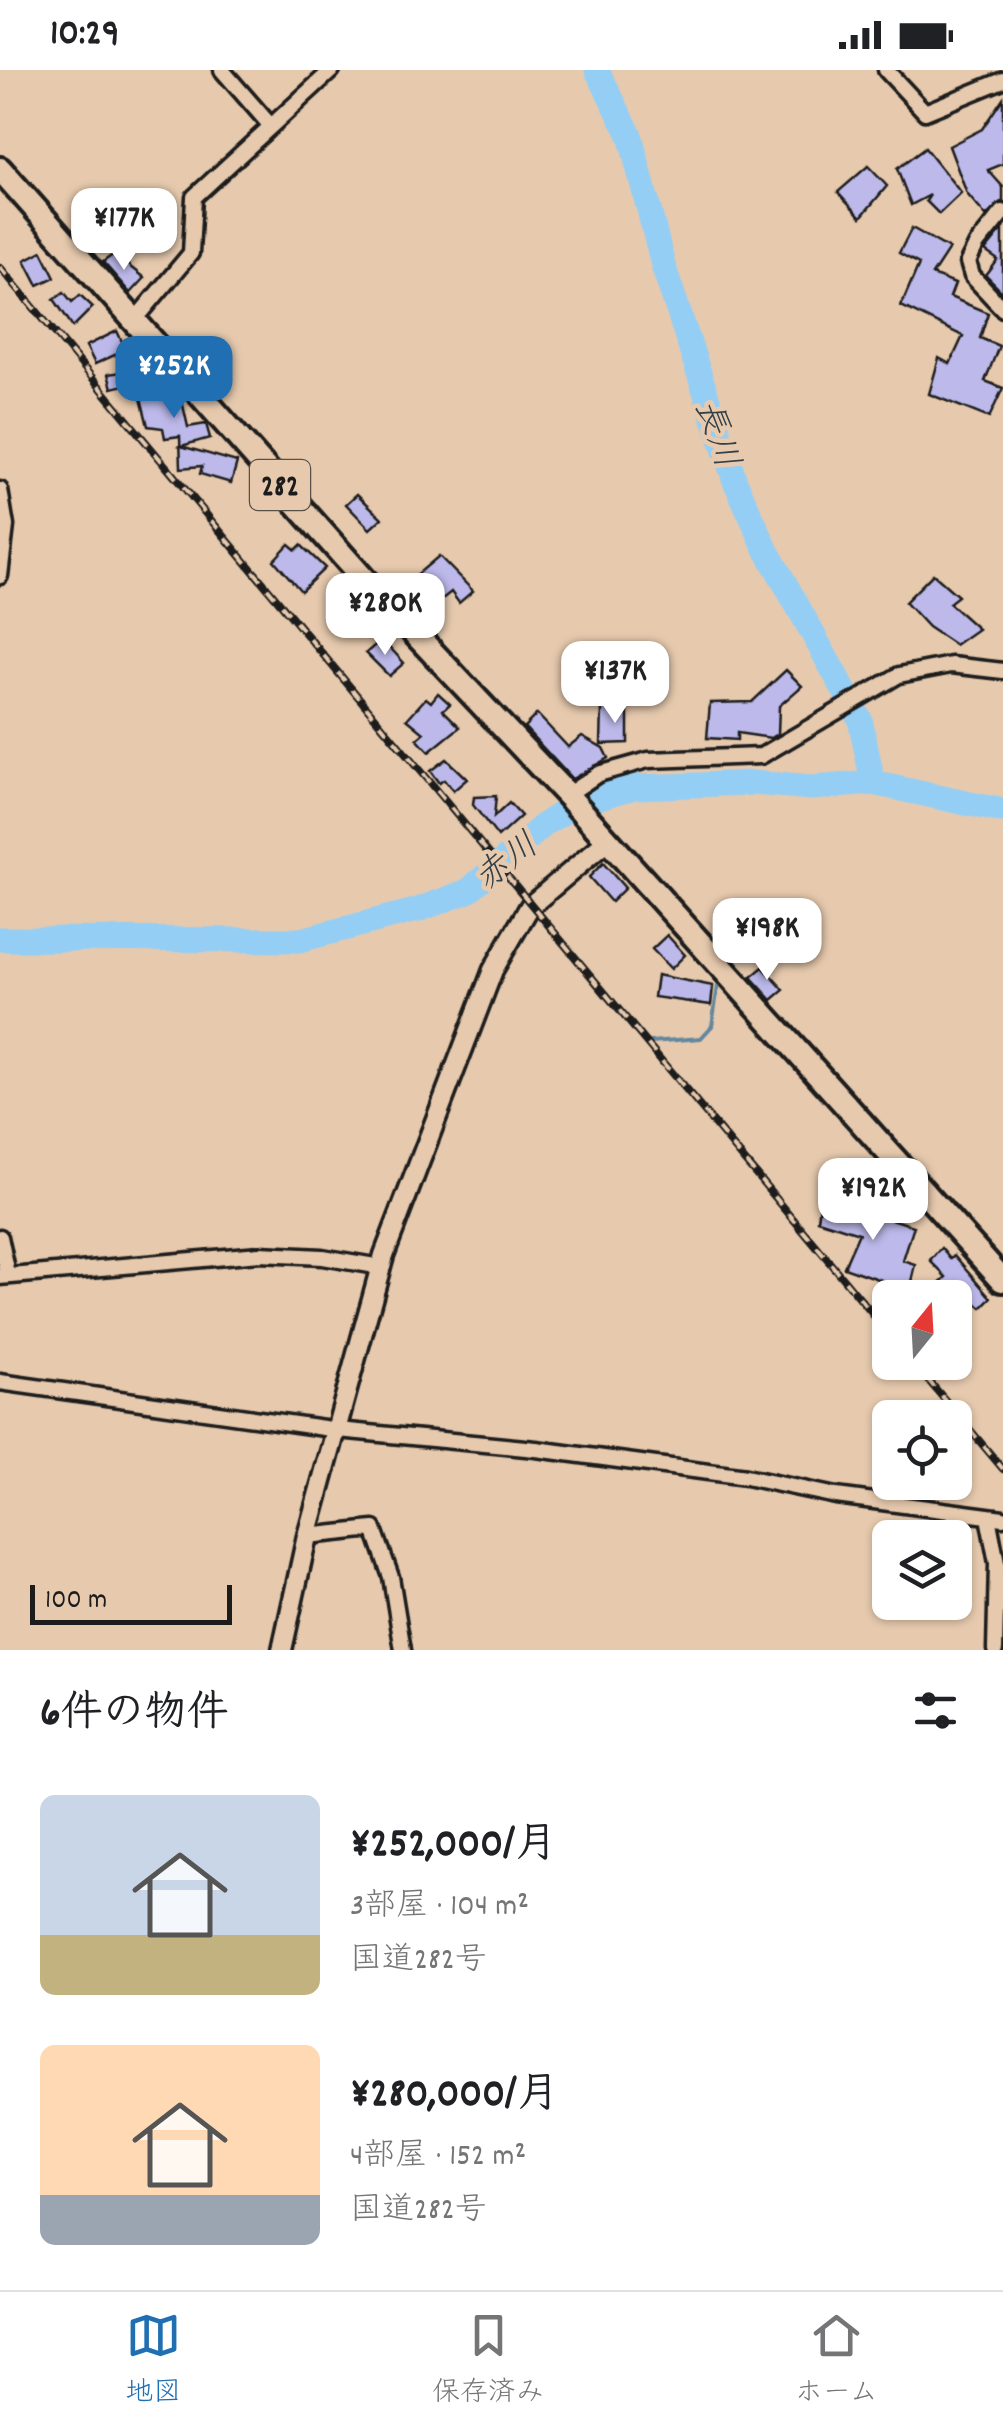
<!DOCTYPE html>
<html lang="ja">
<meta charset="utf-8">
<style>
body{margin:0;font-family:Dekko,"Klee One",sans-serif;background:#f2f2f2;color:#202124;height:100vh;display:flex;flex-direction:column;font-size:38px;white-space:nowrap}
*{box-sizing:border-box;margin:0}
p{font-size:32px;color:#757577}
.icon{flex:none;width:55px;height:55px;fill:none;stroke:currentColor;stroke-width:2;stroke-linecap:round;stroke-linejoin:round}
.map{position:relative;height:1580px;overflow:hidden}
.side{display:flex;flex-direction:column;background:#fff;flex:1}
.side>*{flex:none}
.needle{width:65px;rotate:18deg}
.buttons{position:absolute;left:872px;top:1210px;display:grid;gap:20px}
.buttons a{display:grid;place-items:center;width:100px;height:100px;border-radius:15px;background:#fff;box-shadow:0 2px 8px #0004;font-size:50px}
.scale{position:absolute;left:30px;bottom:25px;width:202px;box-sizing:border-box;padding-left:10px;border:5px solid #1c1c1c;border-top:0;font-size:28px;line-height:35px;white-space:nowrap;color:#1c1c1c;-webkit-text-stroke:8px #e7caae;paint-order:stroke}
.price{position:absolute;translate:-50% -85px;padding:0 22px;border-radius:20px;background:#fff;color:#222;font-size:32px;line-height:65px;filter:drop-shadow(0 2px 5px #0008)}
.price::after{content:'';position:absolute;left:50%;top:60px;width:30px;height:22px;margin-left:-15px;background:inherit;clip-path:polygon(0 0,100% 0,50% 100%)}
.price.active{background:#1f6fb2;color:#fff}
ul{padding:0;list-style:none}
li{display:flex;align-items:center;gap:30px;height:250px;padding:0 40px}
li span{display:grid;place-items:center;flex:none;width:280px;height:200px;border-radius:15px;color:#555}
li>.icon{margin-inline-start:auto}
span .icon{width:120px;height:120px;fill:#fffc;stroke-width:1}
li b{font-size:42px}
h2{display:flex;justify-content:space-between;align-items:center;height:120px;padding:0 40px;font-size:42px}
.status{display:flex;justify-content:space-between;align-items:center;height:70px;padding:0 50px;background:#fff;direction:ltr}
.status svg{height:28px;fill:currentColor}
.dock{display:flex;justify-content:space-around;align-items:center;height:140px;border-top:2px solid #e0e0e0;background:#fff;font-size:28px;color:#757577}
.dock a{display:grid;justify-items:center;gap:5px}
.dock .active{color:#1f6fb2}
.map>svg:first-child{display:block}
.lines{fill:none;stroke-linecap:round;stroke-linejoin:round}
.stream{stroke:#64879e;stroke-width:4}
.river{stroke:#94cef4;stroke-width:25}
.building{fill:#bdb9eb;stroke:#1c1c1c;stroke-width:2.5}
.minor-casing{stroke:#1c1c1c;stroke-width:21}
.tertiary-casing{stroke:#1c1c1c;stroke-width:25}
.trunk-casing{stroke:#1c1c1c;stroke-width:30}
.minor{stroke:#e7caae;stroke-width:14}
.tertiary{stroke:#e7caae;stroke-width:18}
.trunk{stroke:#e7caae;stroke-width:22}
.rail-casing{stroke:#1c1c1c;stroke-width:8}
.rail{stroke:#e7caae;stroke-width:4;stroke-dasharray:11;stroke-linecap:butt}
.labels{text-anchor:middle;stroke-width:9;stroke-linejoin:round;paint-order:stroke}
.shield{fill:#e7caae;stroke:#595048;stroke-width:2.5}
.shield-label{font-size:30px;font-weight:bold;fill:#1c1c1c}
.water-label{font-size:35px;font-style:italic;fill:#344047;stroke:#e7caae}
</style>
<div class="status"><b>10:29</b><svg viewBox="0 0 49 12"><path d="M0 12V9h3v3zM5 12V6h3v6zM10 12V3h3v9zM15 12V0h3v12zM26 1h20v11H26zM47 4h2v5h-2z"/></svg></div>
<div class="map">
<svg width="1003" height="1580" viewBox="0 0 1003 1580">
<rect width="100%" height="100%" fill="#e7caae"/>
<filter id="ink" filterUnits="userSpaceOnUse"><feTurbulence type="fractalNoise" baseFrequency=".01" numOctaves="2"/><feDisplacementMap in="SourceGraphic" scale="20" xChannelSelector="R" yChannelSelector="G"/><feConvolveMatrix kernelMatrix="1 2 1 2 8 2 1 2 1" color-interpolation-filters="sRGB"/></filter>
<g filter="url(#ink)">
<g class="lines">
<!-- stream -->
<polyline class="stream" points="651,972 701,968 712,956 718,916"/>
<!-- river -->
<g class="river">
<polyline points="597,0 630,65 663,195 735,411 767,481 860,649 873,713"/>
<polyline points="0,869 300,870 418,840 468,821 545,754 576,734 634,717 753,713 812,718 873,713 1003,741"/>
</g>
</g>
<!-- building -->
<g class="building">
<polygon points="1003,28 1003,94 988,100 1003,117 1003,131 986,146 967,124 949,76 982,59"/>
<polygon points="925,78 961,123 939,144 926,131 930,125 911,135 897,99"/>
<polygon points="868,96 887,116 861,147 838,122"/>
<polygon points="100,140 107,164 84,171 76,147"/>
<polygon points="912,158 949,179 932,205 955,214 950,227 988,243 980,268 999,276 985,311 1003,318 989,348 929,324 939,288 950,294 963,266 901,236 919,194 899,183"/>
<polygon points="1003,159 1003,223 986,206 998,190 985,181"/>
<polygon points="42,181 55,207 38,215 25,190"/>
<polygon points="114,184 144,208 130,223 103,192"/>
<polygon points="64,222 72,232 80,225 93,237 73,257 54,229"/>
<polygon points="117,261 126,280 95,294 86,276"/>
<polygon points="155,297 162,305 157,306 158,313 166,311 183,335 188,357 206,354 210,368 181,376 237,392 231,413 200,404 202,396 181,398 180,366 165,368 163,358 148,356 137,312 112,318 108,304"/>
<polygon points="357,424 382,448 370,459 346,434"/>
<polygon points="289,474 296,480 301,475 325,498 301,521 274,490"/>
<polygon points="439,486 473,521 459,533 451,522 441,530 430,513 418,522 408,512"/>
<polygon points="933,504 958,526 949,533 978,559 955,575 928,557 905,532"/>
<polygon points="382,569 404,593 389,606 366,583"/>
<polygon points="786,600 802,616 779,636 778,664 771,668 737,663 737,670 707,668 710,633 752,632"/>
<polygon points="438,623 450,634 443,640 460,657 429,682 417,669 424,663 407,649 426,628 431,632"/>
<polygon points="602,637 628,639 628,673 601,674"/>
<polygon points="537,644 568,677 582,666 603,678 608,688 572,709 524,657"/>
<polygon points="446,689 467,709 453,721 444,710 439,713 430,701"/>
<polygon points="496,726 494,747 509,733 521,746 498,767 473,735 474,727"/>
<polygon points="603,793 625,818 611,832 589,807"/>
<polygon points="667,865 685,885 671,899 652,879"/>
<polygon points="763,897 784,920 772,930 751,907"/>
<polygon points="657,905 713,916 711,935 654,927"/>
<polygon points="821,1127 914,1156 903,1191 916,1195 910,1220 844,1197 859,1163 818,1150"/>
<polygon points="942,1178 951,1189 955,1185 992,1228 982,1238 975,1232 969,1238 952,1220 941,1228 934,1219 947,1207 931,1191"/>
</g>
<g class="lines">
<!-- minor casing -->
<g class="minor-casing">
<g id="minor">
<polyline points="222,0 270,55"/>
<polyline points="886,0 925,42 1003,10"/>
<polyline points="1003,142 977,174 968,192 972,206 1003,239"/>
<polyline points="135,250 191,183 194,127 332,0"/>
<polyline points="0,420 6,456 0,506"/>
<polyline points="567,725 598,704 648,690 761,686 899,605 951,595 1003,601"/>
<polyline points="0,1167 8,1205"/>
<polyline points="0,1207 259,1184 322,1187 381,1197"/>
<polyline points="0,1312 338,1360 536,1379 746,1407 836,1426 1003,1448"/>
<polyline points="988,1447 997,1493 995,1580"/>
<polyline points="307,1466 374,1459 391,1507 403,1580"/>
</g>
</g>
<!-- tertiary casing -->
<g class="tertiary-casing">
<polyline id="tertiary" points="282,1580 307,1466 384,1185 493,900 530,836 607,771"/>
</g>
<!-- trunk casing -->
<g class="trunk-casing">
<polyline id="trunk" points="0,99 369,515 567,725 1003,1210"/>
</g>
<!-- minor -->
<use href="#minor" class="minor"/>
<!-- tertiary -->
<use href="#tertiary" class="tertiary"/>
<!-- trunk -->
<use href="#trunk" class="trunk"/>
<!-- rail casing -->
<g class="rail-casing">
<g id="rail">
<polyline points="0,197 890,1265"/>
<polyline points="913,1292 1003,1399"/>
</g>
</g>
<!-- rail -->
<use href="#rail" class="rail"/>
</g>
</g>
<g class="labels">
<!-- shield labels -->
<rect class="shield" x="250" y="390" width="60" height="50" rx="8"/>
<g class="shield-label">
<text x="280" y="425">282</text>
</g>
<!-- water labels -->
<g class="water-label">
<text transform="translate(719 363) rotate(71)" y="12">長川</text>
<text transform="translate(505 790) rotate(-38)" y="12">赤川</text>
</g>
</g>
</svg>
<div class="buttons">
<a><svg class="needle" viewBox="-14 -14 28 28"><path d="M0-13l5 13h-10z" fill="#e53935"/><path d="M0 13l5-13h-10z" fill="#757577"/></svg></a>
<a><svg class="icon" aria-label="locate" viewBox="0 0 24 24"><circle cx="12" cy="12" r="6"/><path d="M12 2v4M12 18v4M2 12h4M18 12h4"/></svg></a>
<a><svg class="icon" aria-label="layers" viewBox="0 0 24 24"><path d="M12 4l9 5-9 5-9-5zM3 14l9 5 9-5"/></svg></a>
</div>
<div class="scale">100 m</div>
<b class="price" style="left:124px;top:203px">¥177K</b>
<b class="price active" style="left:174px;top:351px">¥252K</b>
<b class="price" style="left:385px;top:588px">¥280K</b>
<b class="price" style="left:615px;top:656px">¥137K</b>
<b class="price" style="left:767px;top:913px">¥198K</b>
<b class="price" style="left:873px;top:1173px">¥192K</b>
</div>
<section class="side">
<h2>6件の物件<svg class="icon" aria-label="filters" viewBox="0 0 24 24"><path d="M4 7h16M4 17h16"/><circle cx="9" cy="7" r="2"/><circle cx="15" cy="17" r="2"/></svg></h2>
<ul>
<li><span style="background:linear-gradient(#c9d6e8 70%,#c2b280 0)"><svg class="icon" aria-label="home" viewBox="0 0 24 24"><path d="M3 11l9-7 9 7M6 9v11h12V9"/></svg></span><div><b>¥252,000/月</b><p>3部屋 · 104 m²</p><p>国道282号</p></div></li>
<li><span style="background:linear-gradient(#ffd9b3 75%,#9aa5b1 0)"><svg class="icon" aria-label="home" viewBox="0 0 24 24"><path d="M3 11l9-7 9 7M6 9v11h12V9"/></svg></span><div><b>¥280,000/月</b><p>4部屋 · 152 m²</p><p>国道282号</p></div></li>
</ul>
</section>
<nav class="dock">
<a class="active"><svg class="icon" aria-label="map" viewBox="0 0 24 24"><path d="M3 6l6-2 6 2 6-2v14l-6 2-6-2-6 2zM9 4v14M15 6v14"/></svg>地図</a>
<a><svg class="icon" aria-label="saved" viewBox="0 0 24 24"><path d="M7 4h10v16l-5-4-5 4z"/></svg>保存済み</a>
<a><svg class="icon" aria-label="home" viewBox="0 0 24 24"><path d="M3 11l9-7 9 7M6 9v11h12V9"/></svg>ホーム</a>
</nav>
